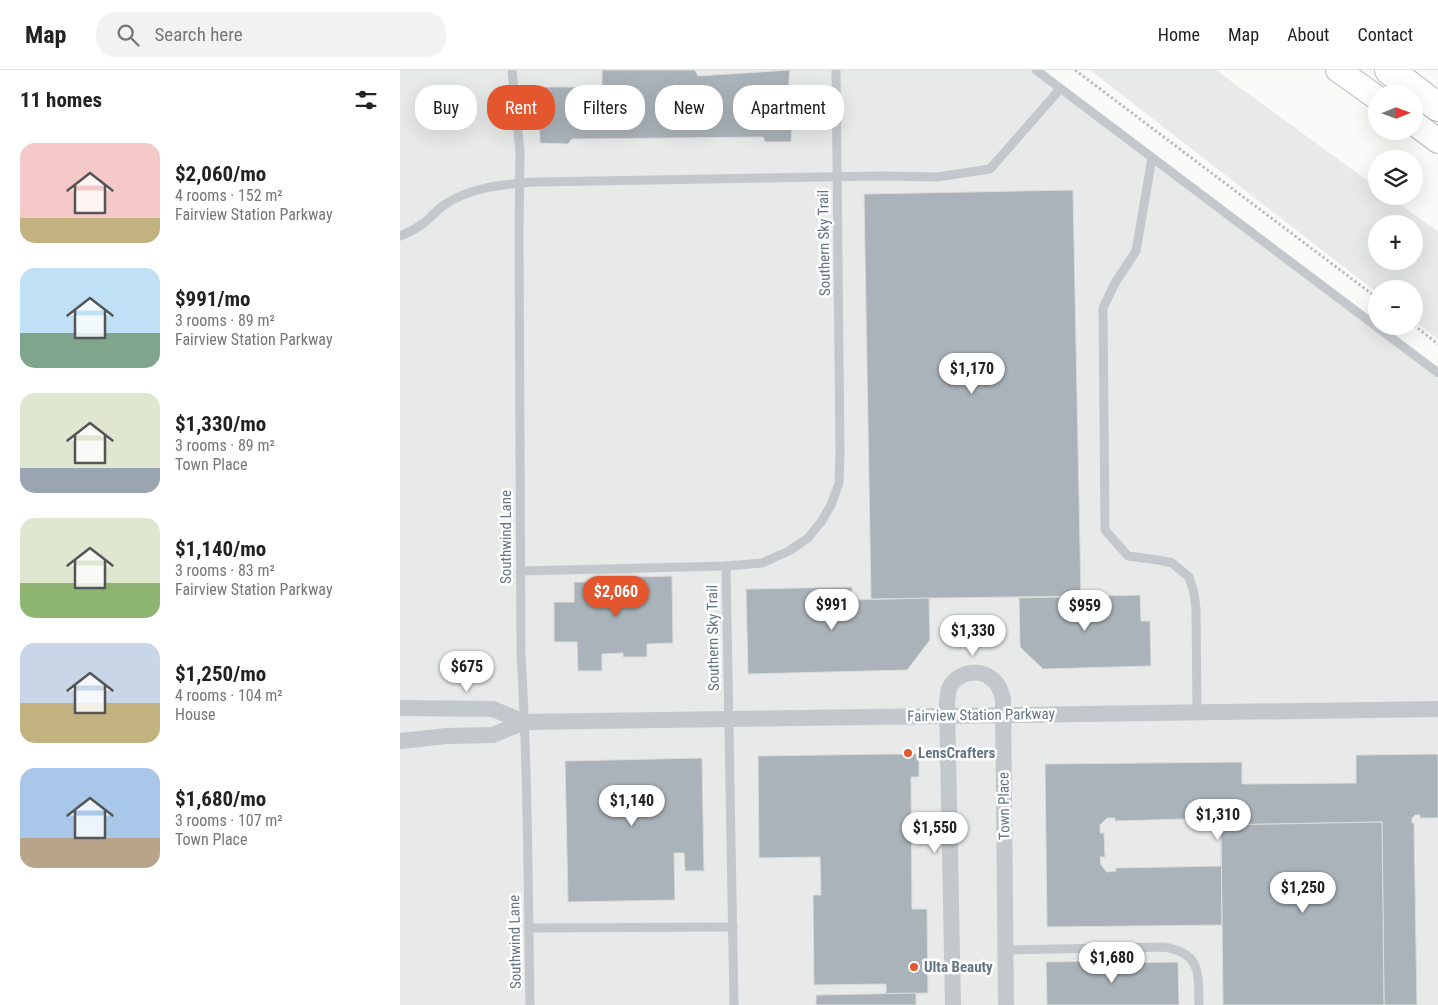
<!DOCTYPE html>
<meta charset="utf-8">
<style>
body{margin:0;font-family:"Roboto Condensed",sans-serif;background:#f2f2f2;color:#222;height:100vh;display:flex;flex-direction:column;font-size:19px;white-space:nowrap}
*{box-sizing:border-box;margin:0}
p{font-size:16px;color:#767676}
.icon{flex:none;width:28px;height:28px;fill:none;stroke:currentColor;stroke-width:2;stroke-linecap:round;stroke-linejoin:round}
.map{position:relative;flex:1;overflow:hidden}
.drawer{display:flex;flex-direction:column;background:#fff;width:400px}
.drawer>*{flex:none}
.banner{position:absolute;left:15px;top:15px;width:475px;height:45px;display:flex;gap:10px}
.needle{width:32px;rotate:89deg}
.tools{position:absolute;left:968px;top:15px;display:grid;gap:10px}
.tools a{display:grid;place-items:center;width:55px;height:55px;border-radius:50%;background:#fff;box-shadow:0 5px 20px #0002;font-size:25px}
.price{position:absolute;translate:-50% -42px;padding:0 11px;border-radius:18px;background:#fff;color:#222;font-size:16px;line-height:32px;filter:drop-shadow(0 1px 2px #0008)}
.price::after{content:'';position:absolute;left:50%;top:30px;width:15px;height:11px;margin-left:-8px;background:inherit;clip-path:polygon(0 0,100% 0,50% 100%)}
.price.current{background:#e4572e;color:#fff}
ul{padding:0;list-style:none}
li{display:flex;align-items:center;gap:15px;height:125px;padding:0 20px}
li span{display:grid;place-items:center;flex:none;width:140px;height:100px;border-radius:15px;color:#555}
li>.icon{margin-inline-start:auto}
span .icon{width:60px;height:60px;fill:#fffc;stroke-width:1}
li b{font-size:21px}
h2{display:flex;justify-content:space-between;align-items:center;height:60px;padding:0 20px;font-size:21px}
.pill{padding:0 18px;border-radius:20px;background:#fff;box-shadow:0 5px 20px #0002;font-size:18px;line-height:45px}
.pill.current{background:#e4572e;color:#fff}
header{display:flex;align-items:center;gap:30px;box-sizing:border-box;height:70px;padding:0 25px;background:#fff;border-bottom:1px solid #e0e0e0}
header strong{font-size:24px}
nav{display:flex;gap:28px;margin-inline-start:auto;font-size:18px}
.search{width:350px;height:45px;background:#f2f2f2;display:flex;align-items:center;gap:12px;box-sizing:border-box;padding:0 18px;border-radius:20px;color:#767676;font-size:19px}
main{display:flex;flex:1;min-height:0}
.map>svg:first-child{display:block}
.built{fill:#e8e9e9;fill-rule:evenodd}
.building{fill:#aab3b9;stroke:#dcdcda;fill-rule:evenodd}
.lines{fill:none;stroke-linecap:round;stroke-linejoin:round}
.secondary-casing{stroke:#b3babf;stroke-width:26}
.motorway-casing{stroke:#b4b9bd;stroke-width:30}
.path{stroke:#bbbfc2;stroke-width:3;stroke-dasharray:2.5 2.5;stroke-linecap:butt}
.service{stroke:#c3c8cc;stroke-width:9}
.minor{stroke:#c3c8cc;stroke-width:16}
.secondary{stroke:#fff;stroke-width:24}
.motorway{stroke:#fff;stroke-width:28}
.poi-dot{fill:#e4572e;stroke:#fff;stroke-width:2}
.labels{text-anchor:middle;stroke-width:5;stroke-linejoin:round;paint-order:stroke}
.street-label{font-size:15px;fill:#657683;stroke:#fff}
.poi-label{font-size:15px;font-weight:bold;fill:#657683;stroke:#fff;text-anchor:start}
</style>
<header>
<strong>Map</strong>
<div class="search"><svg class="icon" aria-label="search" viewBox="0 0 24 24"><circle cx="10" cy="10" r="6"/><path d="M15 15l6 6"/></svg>Search here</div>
<nav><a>Home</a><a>Map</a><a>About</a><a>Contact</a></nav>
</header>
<main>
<section class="drawer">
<h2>11 homes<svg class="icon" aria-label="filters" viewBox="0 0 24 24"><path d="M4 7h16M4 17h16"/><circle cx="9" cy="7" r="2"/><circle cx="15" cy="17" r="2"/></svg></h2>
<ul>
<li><span style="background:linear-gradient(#f6c9c9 75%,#c2b280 0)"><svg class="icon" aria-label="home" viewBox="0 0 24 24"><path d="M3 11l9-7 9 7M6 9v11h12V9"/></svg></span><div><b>$2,060/mo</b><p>4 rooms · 152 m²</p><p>Fairview Station Parkway</p></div></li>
<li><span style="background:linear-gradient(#bfe0f5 65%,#7fa58c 0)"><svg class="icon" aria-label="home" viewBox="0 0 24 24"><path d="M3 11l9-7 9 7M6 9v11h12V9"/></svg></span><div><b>$991/mo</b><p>3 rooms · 89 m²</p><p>Fairview Station Parkway</p></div></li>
<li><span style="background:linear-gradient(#dfe7d0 75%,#9aa5b1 0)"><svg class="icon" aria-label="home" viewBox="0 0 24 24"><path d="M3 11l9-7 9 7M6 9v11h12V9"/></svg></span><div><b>$1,330/mo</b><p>3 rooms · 89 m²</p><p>Town Place</p></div></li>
<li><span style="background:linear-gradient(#dfe7d0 65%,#8fb573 0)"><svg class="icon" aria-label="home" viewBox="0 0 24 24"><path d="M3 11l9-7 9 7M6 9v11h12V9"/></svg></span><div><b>$1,140/mo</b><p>3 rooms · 83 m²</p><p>Fairview Station Parkway</p></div></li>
<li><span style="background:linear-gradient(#c9d6e8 60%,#c2b280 0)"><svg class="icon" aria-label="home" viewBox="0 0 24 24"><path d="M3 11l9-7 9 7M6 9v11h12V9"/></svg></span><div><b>$1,250/mo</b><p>4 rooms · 104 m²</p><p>House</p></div></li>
<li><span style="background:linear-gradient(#a9c7e8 70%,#b9a48a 0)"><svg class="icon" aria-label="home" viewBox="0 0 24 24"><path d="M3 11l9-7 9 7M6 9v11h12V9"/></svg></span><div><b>$1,680/mo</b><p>3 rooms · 107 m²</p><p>Town Place</p></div></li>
</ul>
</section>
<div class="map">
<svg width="1038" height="935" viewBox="0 0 1038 935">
<rect width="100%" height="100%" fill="#fafaf8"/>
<!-- built -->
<g class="built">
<polygon points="0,0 640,0 1038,309 1038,935 0,935"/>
<path d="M690,0h126l160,117v9h13l49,36v107l-24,-18v-32h-38v3zM976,154h38v37h-38z"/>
</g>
<!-- building -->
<g class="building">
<polygon points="202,0 295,0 298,6 390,0 386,44 392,46 391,72 365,72 363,67 172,69 168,74 140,73 138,17 202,17"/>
<polygon points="673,120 681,526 471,529 464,124"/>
<polygon points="272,506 273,573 247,574 247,587 223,587 223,583 202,584 202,601 178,601 177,572 154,572 154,532 174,532 174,512 198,512 197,508"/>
<polygon points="452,517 452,530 529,528 530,570 507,600 348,604 346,519"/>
<polygon points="740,525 741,551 750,551 751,596 643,599 620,577 619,528"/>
<polygon points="488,684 519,684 519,707 511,707 512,839 527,839 528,923 486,924 486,914 414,915 413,825 421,825 420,787 359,788 358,686"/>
<path d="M1038,684v64h-18v-3h-5l-3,3v5h2l3,182h-33l-2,-183 -161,3 1,100 -175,2 -2,-163 197,-2v22l114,-1v-28zM707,748h8v3l105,-3 1,48 -105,2v3l-9,1 -6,-7 -1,-8h5l-1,-24h-4v-8z"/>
<polygon points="302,688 304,801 285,801 284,783 274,783 275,830 168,832 165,691"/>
<polygon points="982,752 984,935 823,935 821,755"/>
<polygon points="710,891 711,893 778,892 779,935 647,935 646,892"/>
<polygon points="516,923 516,935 416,935 416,925"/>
</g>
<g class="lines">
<!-- secondary casing -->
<g class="secondary-casing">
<g id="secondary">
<polyline points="938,0 976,27"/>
<polyline points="1014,53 1038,71"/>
</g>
</g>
<!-- motorway casing -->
<g class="motorway-casing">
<polyline id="motorway" points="989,0 1038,37"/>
</g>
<!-- path -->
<g class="path">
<polyline points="675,0 976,227"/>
<polyline points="1014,255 1038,274"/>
</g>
<!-- service -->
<g class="service">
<path d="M112,0l8,82 -1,82 2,421c7,117 7,233 9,350"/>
<polyline points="636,0 1038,303"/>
<polyline points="752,88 736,181 715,213 703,238 705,460 728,486 758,490 772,493 789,507 794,523 796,538 797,642"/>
<path d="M0,166c8,-3 17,-8 24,-13 7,-6 13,-13 20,-18 27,-19 63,-21 94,-23l344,-6 55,1 53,-8 70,-80"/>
<polyline points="326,496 334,935"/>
<polyline points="121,501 326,496 362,493 389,481 408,468 421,452 431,435 439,413 440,382 436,0"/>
<polyline points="129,858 333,857"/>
<path d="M606,880l158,-3c38,6 34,27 35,58"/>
</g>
<!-- minor -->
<g class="minor">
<polyline points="0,638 93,639 124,652"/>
<polyline points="0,671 47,666 93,665 124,652 1038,639"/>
<path d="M553,935l-6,-304c1,-4 1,-8 2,-12 6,-16 30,-22 43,-10 7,5 9,13 11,20l3,306"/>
</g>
<!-- secondary -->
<use href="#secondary" class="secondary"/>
<!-- motorway -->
<use href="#motorway" class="motorway"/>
</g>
<!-- markers -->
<g class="poi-dot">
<circle cx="508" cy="683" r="5"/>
<circle cx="514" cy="897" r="5"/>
</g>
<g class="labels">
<!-- street labels -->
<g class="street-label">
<text transform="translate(424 173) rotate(-91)" y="5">Southern Sky Trail</text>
<text transform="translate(106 467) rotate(-90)" y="5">Southwind Lane</text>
<text transform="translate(313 568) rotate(-91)" y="5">Southern Sky Trail</text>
<text transform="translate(581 645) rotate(-1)" y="5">Fairview Station Parkway</text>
<text transform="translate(604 736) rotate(-91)" y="5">Town Place</text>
<text transform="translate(115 872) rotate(-91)" y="5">Southwind Lane</text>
</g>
<!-- poi labels -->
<g class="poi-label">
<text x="518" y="688">LensCrafters</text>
<text x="524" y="902">Ulta Beauty</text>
</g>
</g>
</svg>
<div class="tools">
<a><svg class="needle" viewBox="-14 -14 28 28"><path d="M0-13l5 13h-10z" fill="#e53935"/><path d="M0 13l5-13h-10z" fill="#767676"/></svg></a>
<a><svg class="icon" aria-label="layers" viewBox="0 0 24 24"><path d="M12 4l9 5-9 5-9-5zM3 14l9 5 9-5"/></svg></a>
<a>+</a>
<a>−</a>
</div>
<b class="price" style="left:572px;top:325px">$1,170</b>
<b class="price current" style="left:216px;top:548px">$2,060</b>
<b class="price" style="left:432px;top:561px">$991</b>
<b class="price" style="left:685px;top:562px">$959</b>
<b class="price" style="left:573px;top:587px">$1,330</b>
<b class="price" style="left:67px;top:623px">$675</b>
<b class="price" style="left:232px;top:757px">$1,140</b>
<b class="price" style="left:818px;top:771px">$1,310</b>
<b class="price" style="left:535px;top:784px">$1,550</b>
<b class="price" style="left:903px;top:844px">$1,250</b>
<b class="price" style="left:712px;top:914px">$1,680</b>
<div class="banner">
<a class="pill">Buy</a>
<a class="pill current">Rent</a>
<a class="pill">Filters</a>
<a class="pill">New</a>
<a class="pill">Apartment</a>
</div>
</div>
</main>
